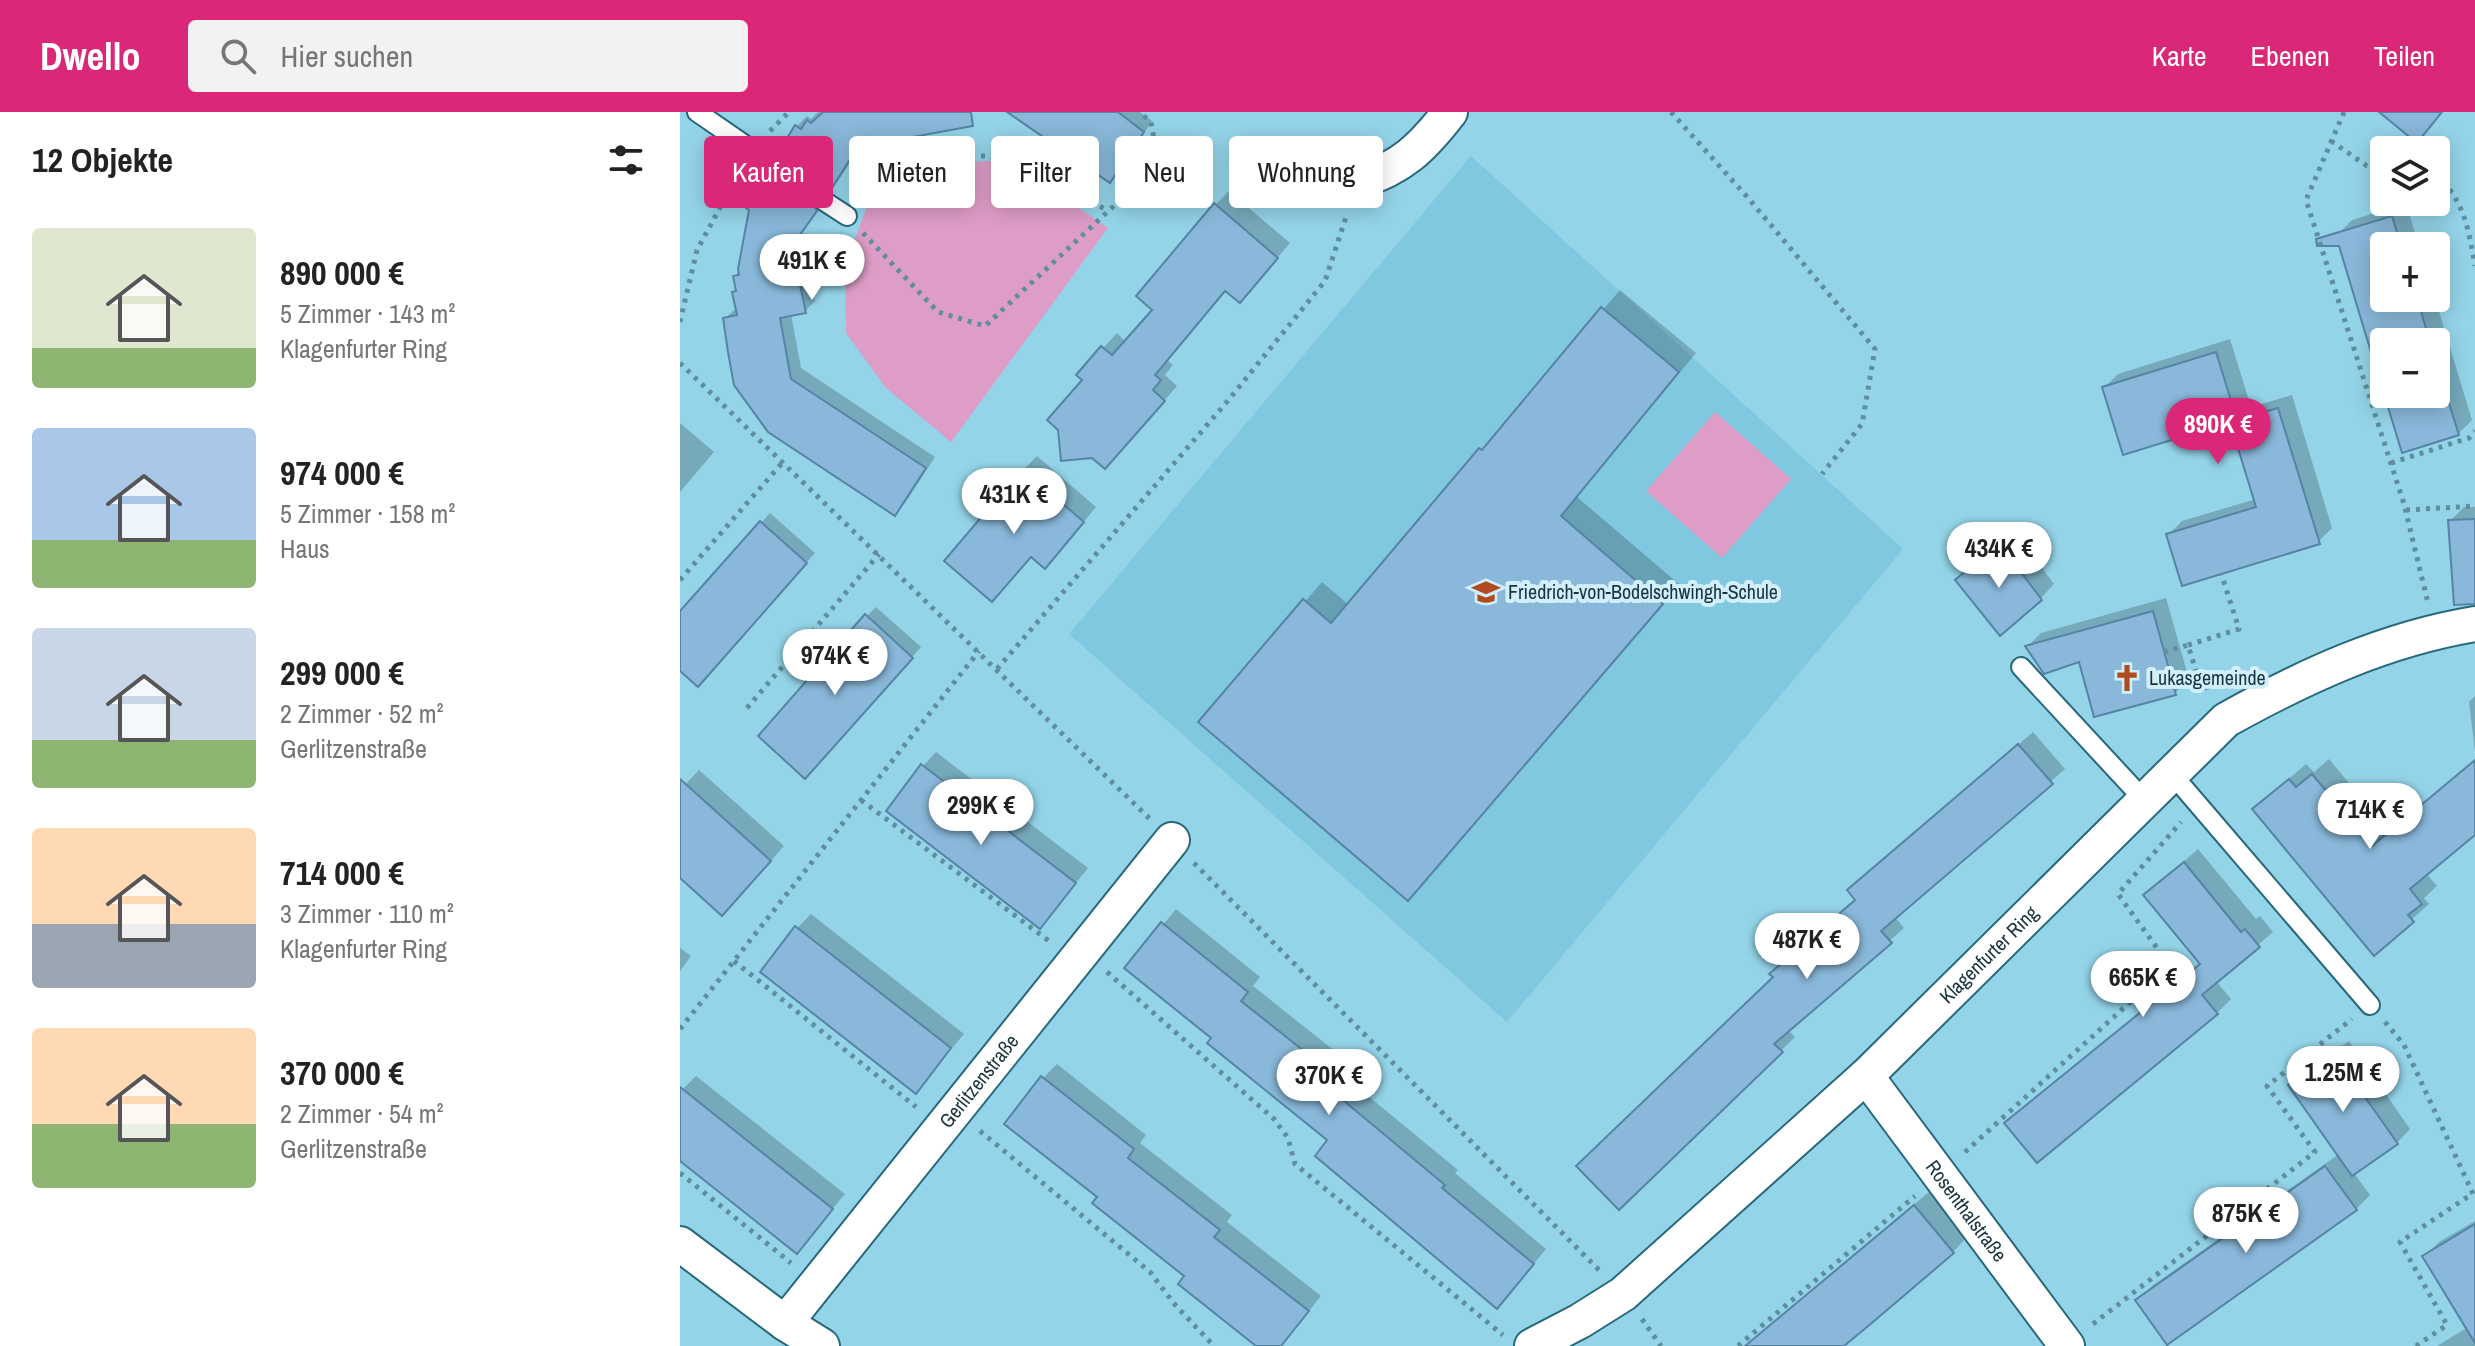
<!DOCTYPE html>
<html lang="de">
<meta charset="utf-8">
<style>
body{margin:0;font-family:"Archivo Narrow",sans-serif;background:#f2f2f2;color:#222;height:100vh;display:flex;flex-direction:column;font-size:30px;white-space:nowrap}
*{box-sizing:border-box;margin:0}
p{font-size:26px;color:#767676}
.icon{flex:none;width:44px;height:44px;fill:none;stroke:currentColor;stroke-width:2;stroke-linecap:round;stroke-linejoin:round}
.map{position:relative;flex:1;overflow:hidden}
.sheet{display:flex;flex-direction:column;background:#fff;width:680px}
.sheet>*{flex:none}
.banner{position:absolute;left:24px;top:24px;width:760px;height:72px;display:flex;gap:16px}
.buttons{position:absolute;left:1690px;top:24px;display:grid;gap:16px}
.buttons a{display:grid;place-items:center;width:80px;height:80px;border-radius:8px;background:#fff;box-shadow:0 4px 20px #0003;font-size:40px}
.price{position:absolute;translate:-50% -68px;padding:0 18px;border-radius:28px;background:#fff;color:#222;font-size:26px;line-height:52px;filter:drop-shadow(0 2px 4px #0008)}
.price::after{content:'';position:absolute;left:50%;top:48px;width:24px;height:18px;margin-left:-12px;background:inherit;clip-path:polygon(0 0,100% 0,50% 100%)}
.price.on{background:#db2777;color:#fff}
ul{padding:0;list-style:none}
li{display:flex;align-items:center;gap:24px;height:200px;padding:0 32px}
li span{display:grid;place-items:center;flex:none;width:224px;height:160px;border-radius:8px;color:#555}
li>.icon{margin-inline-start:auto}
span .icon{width:96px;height:96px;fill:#fffc;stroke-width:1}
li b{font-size:34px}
h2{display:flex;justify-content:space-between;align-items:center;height:96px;padding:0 32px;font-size:34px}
.tag{padding:0 28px;border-radius:8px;background:#fff;box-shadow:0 4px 20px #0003;font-size:28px;line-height:72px}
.tag.on{background:#db2777;color:#fff}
header{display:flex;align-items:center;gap:48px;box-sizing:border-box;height:112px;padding:0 40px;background:#db2777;color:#fff}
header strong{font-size:38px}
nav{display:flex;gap:44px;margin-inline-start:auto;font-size:28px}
.search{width:560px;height:72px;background:#f2f2f2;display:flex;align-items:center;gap:20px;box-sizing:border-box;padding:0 28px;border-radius:8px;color:#767676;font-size:30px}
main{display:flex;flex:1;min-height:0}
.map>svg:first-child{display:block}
.built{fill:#80c8df}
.green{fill:#de9dc7}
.shadow{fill:#0003}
.building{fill:#89b8da;stroke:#5684a5;stroke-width:2}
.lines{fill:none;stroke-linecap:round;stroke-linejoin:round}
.service-casing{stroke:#28687b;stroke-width:22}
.minor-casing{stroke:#28687b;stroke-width:38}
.path{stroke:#5f8f9e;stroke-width:5;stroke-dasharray:4 6;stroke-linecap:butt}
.service{stroke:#fff;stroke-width:18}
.minor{stroke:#fff;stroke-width:34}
.labels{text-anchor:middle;stroke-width:8;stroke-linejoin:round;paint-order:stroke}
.poi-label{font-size:20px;fill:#1a343d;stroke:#d0effa;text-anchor:start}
.street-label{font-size:20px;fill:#1a343d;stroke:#d0effa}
</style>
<header>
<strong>Dwello</strong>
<div class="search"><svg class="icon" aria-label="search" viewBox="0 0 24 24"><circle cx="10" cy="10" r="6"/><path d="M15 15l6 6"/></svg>Hier suchen</div>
<nav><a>Karte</a><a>Ebenen</a><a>Teilen</a></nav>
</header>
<main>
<section class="sheet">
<h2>12 Objekte<svg class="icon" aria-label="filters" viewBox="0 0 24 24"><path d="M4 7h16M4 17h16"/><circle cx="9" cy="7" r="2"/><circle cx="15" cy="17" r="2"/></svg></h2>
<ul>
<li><span style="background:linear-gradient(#dfe7d0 75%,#8fb573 0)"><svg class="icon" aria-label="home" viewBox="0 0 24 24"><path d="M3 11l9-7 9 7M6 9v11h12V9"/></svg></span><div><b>890 000 €</b><p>5 Zimmer · 143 m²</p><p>Klagenfurter Ring</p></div></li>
<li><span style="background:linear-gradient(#a9c7e8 70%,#8fb573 0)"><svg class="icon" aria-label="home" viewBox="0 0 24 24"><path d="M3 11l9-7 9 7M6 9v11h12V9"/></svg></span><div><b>974 000 €</b><p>5 Zimmer · 158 m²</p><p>Haus</p></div></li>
<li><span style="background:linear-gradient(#c9d6e8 70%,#8fb573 0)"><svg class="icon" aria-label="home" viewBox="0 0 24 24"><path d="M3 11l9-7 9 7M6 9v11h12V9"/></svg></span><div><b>299 000 €</b><p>2 Zimmer · 52 m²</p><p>Gerlitzenstraße</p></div></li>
<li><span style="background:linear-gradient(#ffd9b3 60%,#9aa5b1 0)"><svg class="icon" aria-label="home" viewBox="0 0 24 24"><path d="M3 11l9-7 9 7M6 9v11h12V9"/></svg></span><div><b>714 000 €</b><p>3 Zimmer · 110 m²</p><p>Klagenfurter Ring</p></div></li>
<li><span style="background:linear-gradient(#ffd9b3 60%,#8fb573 0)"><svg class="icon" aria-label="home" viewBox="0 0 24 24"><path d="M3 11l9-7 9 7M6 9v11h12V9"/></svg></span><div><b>370 000 €</b><p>2 Zimmer · 54 m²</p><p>Gerlitzenstraße</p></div></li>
</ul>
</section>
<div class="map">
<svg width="1795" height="1234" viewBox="0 0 1795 1234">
<rect width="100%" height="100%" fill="#94d4e9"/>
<!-- built -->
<polygon class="built" points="791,44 1223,437 827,910 389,522"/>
<!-- green -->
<g class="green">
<polygon points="329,48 428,116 271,330 206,276 166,221 165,155 188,91 244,52"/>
<polygon points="1035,300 1111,367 1042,446 966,379"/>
</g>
<!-- shadow -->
<g class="shadow">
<polygon points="138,0 251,0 182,32 160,66 150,77 144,75 141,78 146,87 121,122 135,189 125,199 111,202 121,256 255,345 225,391 215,401 45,206 58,195 55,164 60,159 86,62 97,52 109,58 117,14 127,4 131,7"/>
<polygon points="330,0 460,0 472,9 440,58 430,68"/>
<polygon points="549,79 610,131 573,174 547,177 487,248 493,253 485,263 497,274 439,341 405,268 399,262 437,221 446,230 474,198 535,93"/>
<polygon points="1726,91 1739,134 1704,134 1704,186 1755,186 1792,308 1778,322 1706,282 1756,282 1756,230 1704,230 1704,275 1658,122 1672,108"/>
<polygon points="940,178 1016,241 897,385 1000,473 728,786 521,610 642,470 669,493"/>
<polygon points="1550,227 1571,295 1612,283 1652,416 1638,430 1488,423 1502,409 1576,387 1552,307 1424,276 1438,262"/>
<polygon points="0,311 34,340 0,380"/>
<polygon points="357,344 416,395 379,440 352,443 312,488 343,358"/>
<polygon points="1784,395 1795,395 1795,464 1770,409"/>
<polygon points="90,401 135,441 27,563 0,556 0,502"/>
<polygon points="1334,419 1374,472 1361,486 1277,468"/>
<polygon points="1486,486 1509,567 1495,581 1400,547 1348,534 1361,521"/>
<polygon points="196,495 241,535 134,655 187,504"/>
<polygon points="1795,584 1795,639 1789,590"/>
<polygon points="1353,620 1385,657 1215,805 1224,816 1108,918 1115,925 939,1095 1177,787 1183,765"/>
<polygon points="256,640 408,756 360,815 243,654"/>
<polygon points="1649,647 1709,719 1795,648 1795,720 1746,761 1757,774 1744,786 1749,792 1694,841 1574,697 1626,652 1634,660"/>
<polygon points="19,658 104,734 56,788 0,764 0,678"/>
<polygon points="1518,737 1576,807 1580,804 1593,820 1536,869 1551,887 1537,901 1357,1049 1341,998 1521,851 1466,783"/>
<polygon points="496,797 580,865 573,874 661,944 653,955 778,1058 775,1061 866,1137 830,1181 534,926 447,856"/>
<polygon points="131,802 284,922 236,979 117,816"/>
<polygon points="0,836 11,844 0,859"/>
<polygon points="1669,929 1730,1017 1717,1031 1674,1061 1690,1083 1676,1097 1458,1188 1472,1174 1659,1042 1611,973 1625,959"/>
<polygon points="377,952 466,1023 460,1031 552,1103 547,1110 641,1184 601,1234 579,1234 420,1085 363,966"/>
<polygon points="16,964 165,1082 117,1139 0,1046 0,980"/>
<polygon points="1249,1080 1286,1126 1273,1140 1160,1234 1078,1234 1087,1215"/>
<polygon points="1795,1109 1795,1234 1757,1234 1788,1215 1745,1144 1759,1130"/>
</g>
<!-- building -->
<g class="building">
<polygon points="143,0 291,0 293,14 178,35 150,79 144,77 134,82 132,89 137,99 112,134 126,201 100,206 111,267 246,356 215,404 88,320 54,273 48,240 43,206 57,203 52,180 56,179 53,164 59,163 58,157 69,98 63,94 85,61 97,67 107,61 108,51 98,41 115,13 121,17 127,8 131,11"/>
<polygon points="327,0 438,0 464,20 430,71"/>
<polygon points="1699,0 1762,0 1737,31"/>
<polygon points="534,91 598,146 560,191 545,179 475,263 481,268 473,278 485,289 425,357 412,346 381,349 378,318 367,308 402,268 396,263 421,234 432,243 472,198 456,184"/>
<polygon points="1712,104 1721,134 1704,134 1704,186 1737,186 1750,230 1704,230 1704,259 1697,260 1659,134 1637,134 1636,127"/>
<polygon points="921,195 999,260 881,404 983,492 728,789 518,610 623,487 651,511 799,336 802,338"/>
<polygon points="1536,240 1557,308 1598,296 1640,432 1502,474 1486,422 1576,395 1550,310 1443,343 1422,275"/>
<polygon points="1704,282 1766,282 1779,323 1722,341"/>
<polygon points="342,357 404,410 365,457 351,445 312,490 264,449"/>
<polygon points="1795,407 1795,492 1774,493 1768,408"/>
<polygon points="80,409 127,451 18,575 0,559 0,499"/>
<polygon points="1319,431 1362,488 1320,524 1275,468"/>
<polygon points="1473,499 1496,583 1414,605 1399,550 1364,562 1345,534"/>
<polygon points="185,502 233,546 125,667 78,624"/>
<polygon points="1338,632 1373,672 1201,819 1212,831 1094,932 1103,940 939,1098 896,1054 1093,865 1089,862 1175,788 1167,778"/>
<polygon points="1795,648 1795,723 1730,777 1742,792 1728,803 1734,810 1694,844 1572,697 1609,667 1616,675 1632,662 1692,734"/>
<polygon points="241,652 396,771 360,817 206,699"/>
<polygon points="0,667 91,749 42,804 0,766"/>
<polygon points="1504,750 1561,820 1565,817 1580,835 1522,883 1538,902 1357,1051 1324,1011 1520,852 1463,783"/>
<polygon points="481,810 568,880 561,889 649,959 640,969 765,1073 762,1076 854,1152 817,1197 635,1044 647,1028 527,931 531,926 444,856"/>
<polygon points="115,814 271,936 236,982 80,860"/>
<polygon points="1654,941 1718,1032 1672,1064 1608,973"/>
<polygon points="361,964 454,1037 448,1046 540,1118 534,1125 629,1199 601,1234 576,1234 498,1172 504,1164 412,1091 417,1085 324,1012"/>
<polygon points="0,975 153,1097 117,1142 0,1049"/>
<polygon points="1645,1054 1677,1098 1487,1233 1455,1188"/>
<polygon points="1234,1093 1274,1141 1193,1210 1164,1234 1065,1234"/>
<polygon points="1795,1112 1795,1231 1742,1144"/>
</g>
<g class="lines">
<!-- service casing -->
<g class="service-casing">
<g id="service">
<polyline points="17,0 97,55"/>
<polyline points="144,89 167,104"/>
<polyline points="1341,555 1465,689"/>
<polyline points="1492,662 1690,893"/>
</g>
</g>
<!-- minor casing -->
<g class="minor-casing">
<g id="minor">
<path d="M677,70c45,-14 65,-34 93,-70"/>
<path id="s1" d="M1186,964l201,270"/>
<polyline points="0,1132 105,1211 142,1234"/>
<path id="s2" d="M105,1211l387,-483"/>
<path id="s3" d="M852,1234l48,-25 43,-27 243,-218 360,-356c79,-44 159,-81 249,-96"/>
</g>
</g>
<!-- path -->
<g class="path">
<polyline points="991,0 1069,87 1195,237 1182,312 1142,362"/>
<polyline points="1664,0 1626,88 1724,392 1748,491"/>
<polyline points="90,19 109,0"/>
<polyline points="1651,29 1687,54 1704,59"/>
<path d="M1756,63c28,24 33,56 39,91"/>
<polyline points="184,89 205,70 262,44 310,44 358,63 429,99"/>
<polyline points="183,121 258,200 305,214 467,63 476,38 471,10 459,0"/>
<polyline points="0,210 17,138 60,59"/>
<polyline points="0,251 470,707"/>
<polyline points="1711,351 1789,326 1795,319"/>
<polyline points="1726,398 1795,394"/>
<polyline points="0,468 103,350"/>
<polyline points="1508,533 1559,517 1541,461"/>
<polyline points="1484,540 1508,533 1517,562 1529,580"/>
<polyline points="317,557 546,291 645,169 667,102"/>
<polyline points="67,596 199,442"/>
<polyline points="181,688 369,829"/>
<polyline points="514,751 919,1158"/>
<polyline points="54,849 236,995"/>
<polyline points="427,860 594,1007 608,1026 615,1052 823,1223"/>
<polyline points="1705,910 1724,933 1795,1086"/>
<polyline points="0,917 299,539"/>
<polyline points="300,1019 470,1160 496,1194 534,1234"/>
<polyline points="1285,1040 1490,854 1438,782 1501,710"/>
<polyline points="0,1061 111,1151"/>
<polyline points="962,1207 981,1234"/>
<polyline points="1413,1212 1635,1040 1587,974 1672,907"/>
<polyline points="1058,1234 1235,1084"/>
<polyline points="1736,1234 1767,1213 1720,1130 1792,1082"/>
</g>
<!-- service -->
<use href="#service" class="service"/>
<!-- minor -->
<use href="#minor" class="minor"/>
</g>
<!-- icons -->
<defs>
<g id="school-bare" transform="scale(2.16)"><path d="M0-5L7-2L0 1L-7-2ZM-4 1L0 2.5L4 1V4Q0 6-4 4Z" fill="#b04a1f" stroke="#d0effa" stroke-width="2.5" paint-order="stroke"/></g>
<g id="church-bare" transform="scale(2.16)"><path d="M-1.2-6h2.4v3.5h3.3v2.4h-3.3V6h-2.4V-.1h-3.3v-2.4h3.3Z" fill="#b04a1f" stroke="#d0effa" stroke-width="2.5" paint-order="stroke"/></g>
</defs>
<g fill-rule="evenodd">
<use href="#school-bare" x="806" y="480"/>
<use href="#church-bare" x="1447" y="566"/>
</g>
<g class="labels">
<!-- poi labels -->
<g class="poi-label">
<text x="828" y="487">Friedrich-von-Bodelschwingh-Schule</text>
<text x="1469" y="573">Lukasgemeinde</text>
</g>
<!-- street labels -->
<g class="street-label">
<text dy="7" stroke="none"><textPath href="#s3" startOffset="604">Klagenfurter Ring</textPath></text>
<text dy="7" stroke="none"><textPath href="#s2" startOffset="310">Gerlitzenstraße</textPath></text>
<text dy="7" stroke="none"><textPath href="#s1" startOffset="168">Rosenthalstraße</textPath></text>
</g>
</g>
</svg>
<div class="buttons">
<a><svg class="icon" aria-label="layers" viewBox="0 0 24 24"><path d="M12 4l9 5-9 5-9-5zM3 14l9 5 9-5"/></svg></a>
<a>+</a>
<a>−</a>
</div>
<b class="price" style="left:132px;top:190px">491K €</b>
<b class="price on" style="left:1538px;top:354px">890K €</b>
<b class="price" style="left:334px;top:424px">431K €</b>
<b class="price" style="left:1319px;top:478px">434K €</b>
<b class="price" style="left:155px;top:585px">974K €</b>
<b class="price" style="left:301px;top:735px">299K €</b>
<b class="price" style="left:1690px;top:739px">714K €</b>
<b class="price" style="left:1127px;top:869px">487K €</b>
<b class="price" style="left:1463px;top:907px">665K €</b>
<b class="price" style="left:1663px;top:1002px">1.25M €</b>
<b class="price" style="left:649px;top:1005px">370K €</b>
<b class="price" style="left:1566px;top:1143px">875K €</b>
<div class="banner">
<a class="tag on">Kaufen</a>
<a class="tag">Mieten</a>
<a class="tag">Filter</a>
<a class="tag">Neu</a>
<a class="tag">Wohnung</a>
</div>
</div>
</main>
